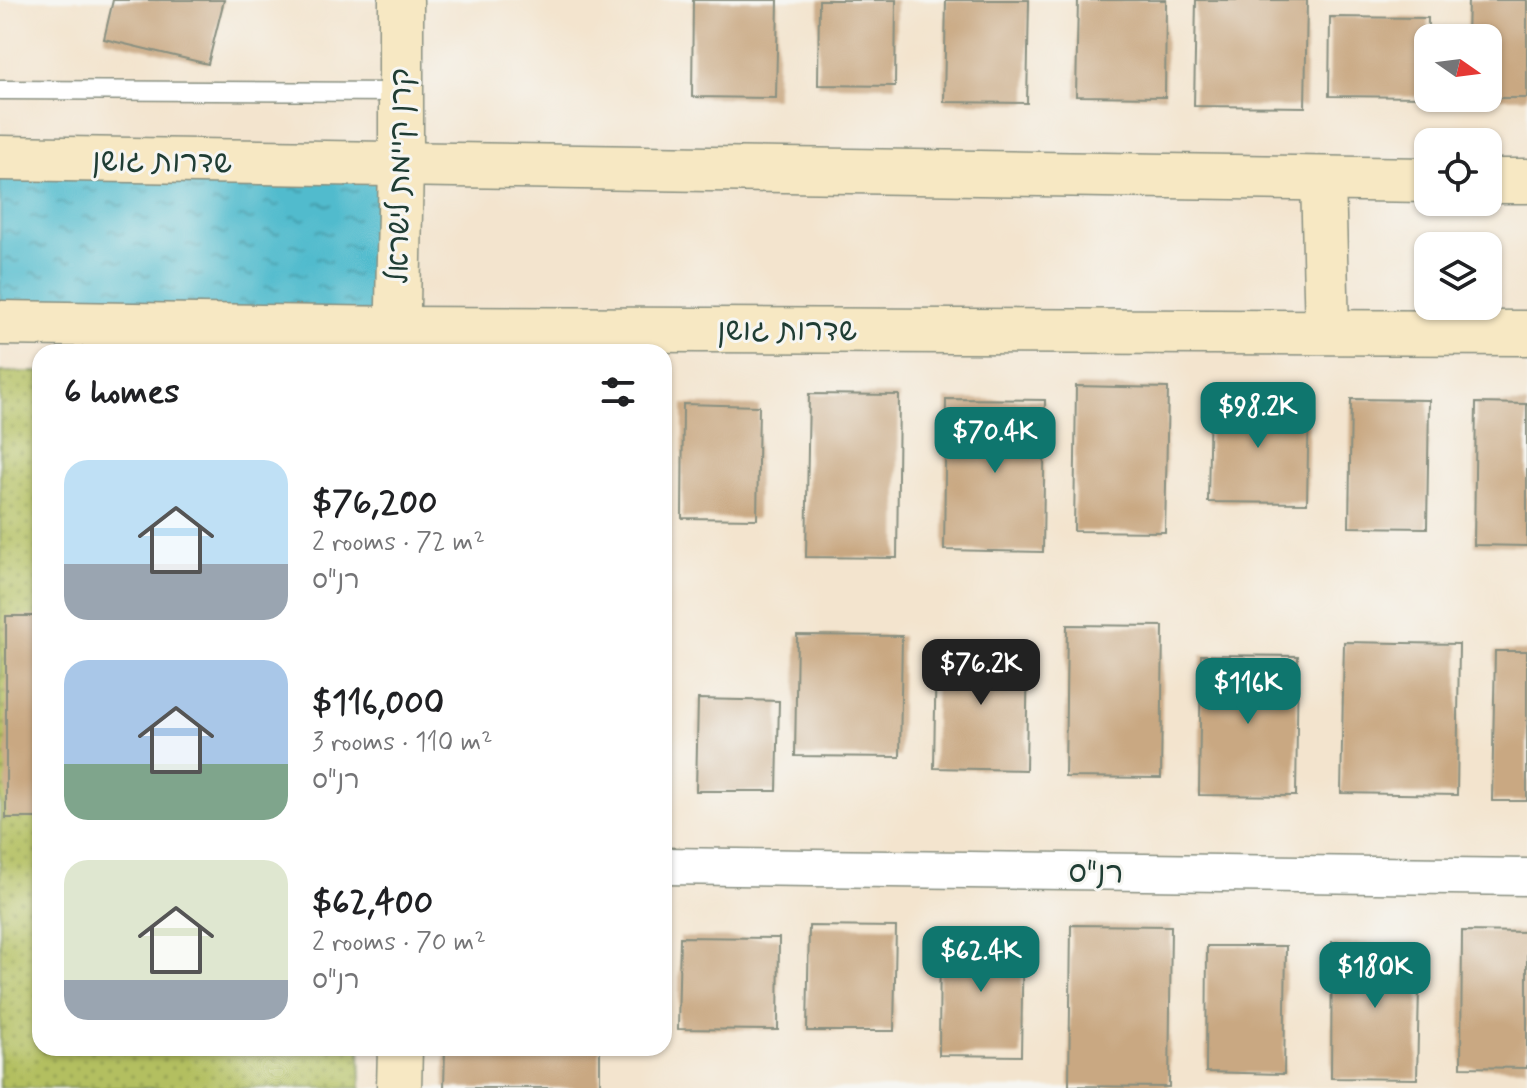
<!DOCTYPE html>
<meta charset="utf-8">
<style>
body{margin:0;font-family:Mynerve,"Playpen Sans Hebrew",sans-serif;background:#f6f6f6;color:#202124;height:100vh;display:flex;flex-direction:column;font-size:30px;white-space:nowrap}
*{box-sizing:border-box;margin:0}
p{font-size:26px;color:#757577}
.icon{flex:none;width:44px;height:44px;fill:none;stroke:currentColor;stroke-width:2;stroke-linecap:round;stroke-linejoin:round}
.map{position:relative;flex:1;overflow:hidden}
.details{position:absolute;left:32px;top:344px;width:640px;height:712px;display:flex;flex-direction:column;background:#fff;border-radius:24px;box-shadow:0 2px 6px #0004}
.details>*{flex:none}
.needle{width:52px;rotate:104deg}
.buttons{position:absolute;left:1414px;top:24px;display:grid;gap:16px}
.buttons a{display:grid;place-items:center;width:88px;height:88px;border-radius:16px;background:#fff;box-shadow:0 2px 6px #0004;font-size:40px}
.price{position:absolute;translate:-50% -68px;padding:0 18px;border-radius:16px;background:#0f766e;color:#fff;font-size:26px;line-height:52px;filter:drop-shadow(0 2px 4px #0008)}
.price::after{content:'';position:absolute;left:50%;top:48px;width:24px;height:18px;margin-left:-12px;background:inherit;clip-path:polygon(0 0,100% 0,50% 100%)}
.price.active{background:#222;color:#fff}
ul{padding:0;list-style:none}
li{display:flex;align-items:center;gap:24px;height:200px;padding:0 32px}
li span{display:grid;place-items:center;flex:none;width:224px;height:160px;border-radius:24px;color:#555}
li>.icon{margin-inline-start:auto}
span .icon{width:96px;height:96px;fill:#fffc;stroke-width:1}
li b{font-size:34px}
h2{display:flex;justify-content:space-between;align-items:center;height:96px;padding:0 32px;font-size:34px}
.map>svg:first-child{display:block}
.park{fill:url(#park-dots);stroke:#697e4a;stroke-width:2}
.water{fill:url(#water-ripples);stroke:#387c80;stroke-width:2}
.building{fill:#c9a882}
.lines{fill:none;stroke-linecap:round;stroke-linejoin:round}
.lane-casing{stroke:#899081;stroke-width:21}
.street-casing{stroke:#899081;stroke-width:39}
.secondary-casing{stroke:#899081;stroke-width:47}
.lane{stroke:#fff;stroke-width:18}
.street{stroke:#fff;stroke-width:36}
.secondary{stroke:#f7e8c3;stroke-width:44}
.labels{text-anchor:middle;stroke-width:6;stroke-linejoin:round;paint-order:stroke}
.street-label{font-size:30px;fill:#1f3d34;stroke:#f6f6f2}
</style>
<div class="map">
<svg width="1527" height="1088" viewBox="0 0 1527 1088">
<defs>
<pattern id="park-dots" width="8" height="8" patternUnits="userSpaceOnUse" patternTransform="scale(2)"><rect width="8" height="8" fill="#b3bf61"/><path d="M2 2h.1M6 6h.1" fill="none" stroke="#919c51" stroke-width="1.8" stroke-linecap="round"/></pattern>
<pattern id="water-ripples" width="26" height="14" patternUnits="userSpaceOnUse" patternTransform="scale(2)"><rect width="26" height="14" fill="#51bbcd"/><path d="M2 4q2-2 4 0t4 0M15 11q2-2 4 0t4 0" fill="none" stroke="#4399a7"/></pattern>
</defs>
<rect width="100%" height="100%" fill="#f6f6f2"/>
<filter id="ink" filterUnits="userSpaceOnUse"><feTurbulence type="fractalNoise" baseFrequency=".0125" numOctaves="2"/><feDisplacementMap in="SourceGraphic" scale="16" xChannelSelector="R" yChannelSelector="G"/><feConvolveMatrix kernelMatrix="1 2 1 2 8 2 1 2 1" color-interpolation-filters="sRGB"/></filter>
<filter id="wash" filterUnits="userSpaceOnUse"><feTurbulence type="fractalNoise" baseFrequency=".006" numOctaves="4" result="noise"/><feDisplacementMap in="SourceGraphic" scale="32" xChannelSelector="R" yChannelSelector="G"/><feGaussianBlur stdDeviation="1.8" result="paint"/><feColorMatrix in="noise" values="0 0 0 0 0 0 0 0 0 0 0 0 0 0 0 0 0 1.4 0 .05"/><feComposite in="paint" operator="in"/></filter>
<g filter="url(#wash)">
<rect width="100%" height="100%" fill="#f3e4ce"/>
<!-- park -->
<polygon class="park" points="0,372 40,372 40,1048 360,1048 361,1088 0,1088"/>
<!-- water -->
<polygon class="water" points="0,171 386,176 381,312 0,308"/>
<g id="blocks">
<!-- building -->
<g class="building">
<polygon points="113,0 224,0 208,64 104,39"/>
<polygon points="693,0 778,0 776,98 692,97"/>
<polygon points="819,0 896,0 895,86 818,85"/>
<polygon points="946,0 1029,0 1027,103 944,102"/>
<polygon points="1078,0 1166,0 1165,97 1076,96"/>
<polygon points="1196,0 1307,0 1305,107 1194,106"/>
<polygon points="1468,0 1527,0 1527,98 1488,98 1488,38 1467,38"/>
<polygon points="1330,17 1428,18 1427,97 1329,96"/>
<polygon points="1076,386 1168,388 1165,532 1074,531"/>
<polygon points="809,394 899,395 897,558 806,557"/>
<polygon points="1210,397 1309,399 1307,503 1208,502"/>
<polygon points="946,399 1045,400 1043,552 944,550"/>
<polygon points="1351,399 1429,400 1427,528 1349,527"/>
<polygon points="1476,403 1527,404 1527,546 1474,545"/>
<polygon points="683,404 759,406 757,519 682,518"/>
<rect x="6" y="616" width="34" height="202"/>
<polygon points="1067,625 1163,626 1161,778 1065,777"/>
<polygon points="797,635 902,636 900,757 795,756"/>
<polygon points="1344,642 1459,644 1457,795 1341,793"/>
<polygon points="936,645 1028,646 1026,770 934,768"/>
<polygon points="1495,651 1527,651 1527,801 1492,801"/>
<polygon points="1201,655 1298,656 1296,796 1199,795"/>
<polygon points="698,699 779,701 777,791 696,791"/>
<polygon points="1071,925 1171,926 1169,1087 1069,1086"/>
<polygon points="809,926 896,927 894,1031 807,1031"/>
<polygon points="1462,931 1527,932 1527,1068 1461,1067"/>
<polygon points="940,933 1023,934 1021,1056 939,1055"/>
<polygon points="680,937 779,938 778,1030 678,1029"/>
<polygon points="1332,942 1420,944 1417,1079 1331,1078"/>
<polygon points="1207,946 1286,946 1284,1074 1206,1072"/>
<polygon points="445,1048 600,1048 600,1088 444,1088"/>
</g>
</g>
</g>
<g filter="url(#ink)">
<use href="#blocks" fill-opacity="0" stroke="#899081" stroke-width="2"/>
<g class="lines">
<!-- lane casing -->
<g class="lane-casing">
<polyline id="lane" points="0,90 401,92"/>
</g>
<!-- street casing -->
<g class="street-casing">
<polyline id="street" points="664,866 1527,877"/>
</g>
<!-- secondary casing -->
<g class="secondary-casing">
<g id="secondary">
<polyline points="0,158 1428,180"/>
<polyline points="1323,179 1327,331"/>
<polyline points="1488,181 1527,181"/>
<polyline points="0,323 397,329 1527,333"/>
<polyline points="397,352 401,165 401,0"/>
<polyline points="399,1088 400,1048"/>
</g>
</g>
<!-- lane -->
<use href="#lane" class="lane"/>
<!-- street -->
<use href="#street" class="street"/>
<!-- secondary -->
<use href="#secondary" class="secondary"/>
</g>
</g>
<g class="labels">
<!-- street labels -->
<g class="street-label">
<text transform="translate(162 161) rotate(1)" y="10">שדרות גושן</text>
<text transform="translate(399 176) rotate(-89)" y="10">קרן קיימת לישראל</text>
<text x="787" y="340">שדרות גושן</text>
<text transform="translate(1096 872) rotate(1)" y="10">רנ"ס</text>
</g>
</g>
</svg>
<div class="buttons">
<a><svg class="needle" viewBox="-14 -14 28 28"><path d="M0-13l5 13h-10z" fill="#e53935"/><path d="M0 13l5-13h-10z" fill="#757577"/></svg></a>
<a><svg class="icon" aria-label="locate" viewBox="0 0 24 24"><circle cx="12" cy="12" r="6"/><path d="M12 2v4M12 18v4M2 12h4M18 12h4"/></svg></a>
<a><svg class="icon" aria-label="layers" viewBox="0 0 24 24"><path d="M12 4l9 5-9 5-9-5zM3 14l9 5 9-5"/></svg></a>
</div>
<b class="price" style="left:1258px;top:450px">$98.2K</b>
<b class="price" style="left:995px;top:475px">$70.4K</b>
<b class="price active" style="left:981px;top:707px">$76.2K</b>
<b class="price" style="left:1248px;top:726px">$116K</b>
<b class="price" style="left:981px;top:994px">$62.4K</b>
<b class="price" style="left:1375px;top:1010px">$180K</b>
<section class="details">
<h2>6 homes<svg class="icon" aria-label="filters" viewBox="0 0 24 24"><path d="M4 7h16M4 17h16"/><circle cx="9" cy="7" r="2"/><circle cx="15" cy="17" r="2"/></svg></h2>
<ul>
<li><span style="background:linear-gradient(#bfe0f5 65%,#9aa5b1 0)"><svg class="icon" aria-label="home" viewBox="0 0 24 24"><path d="M3 11l9-7 9 7M6 9v11h12V9"/></svg></span><div><b>$76,200</b><p>2 rooms · 72 m²</p><p>רנ&quot;ס</p></div></li>
<li><span style="background:linear-gradient(#a9c7e8 65%,#7fa58c 0)"><svg class="icon" aria-label="home" viewBox="0 0 24 24"><path d="M3 11l9-7 9 7M6 9v11h12V9"/></svg></span><div><b>$116,000</b><p>3 rooms · 110 m²</p><p>רנ&quot;ס</p></div></li>
<li><span style="background:linear-gradient(#dfe7d0 75%,#9aa5b1 0)"><svg class="icon" aria-label="home" viewBox="0 0 24 24"><path d="M3 11l9-7 9 7M6 9v11h12V9"/></svg></span><div><b>$62,400</b><p>2 rooms · 70 m²</p><p>רנ&quot;ס</p></div></li>
</ul>
</section>
</div>
